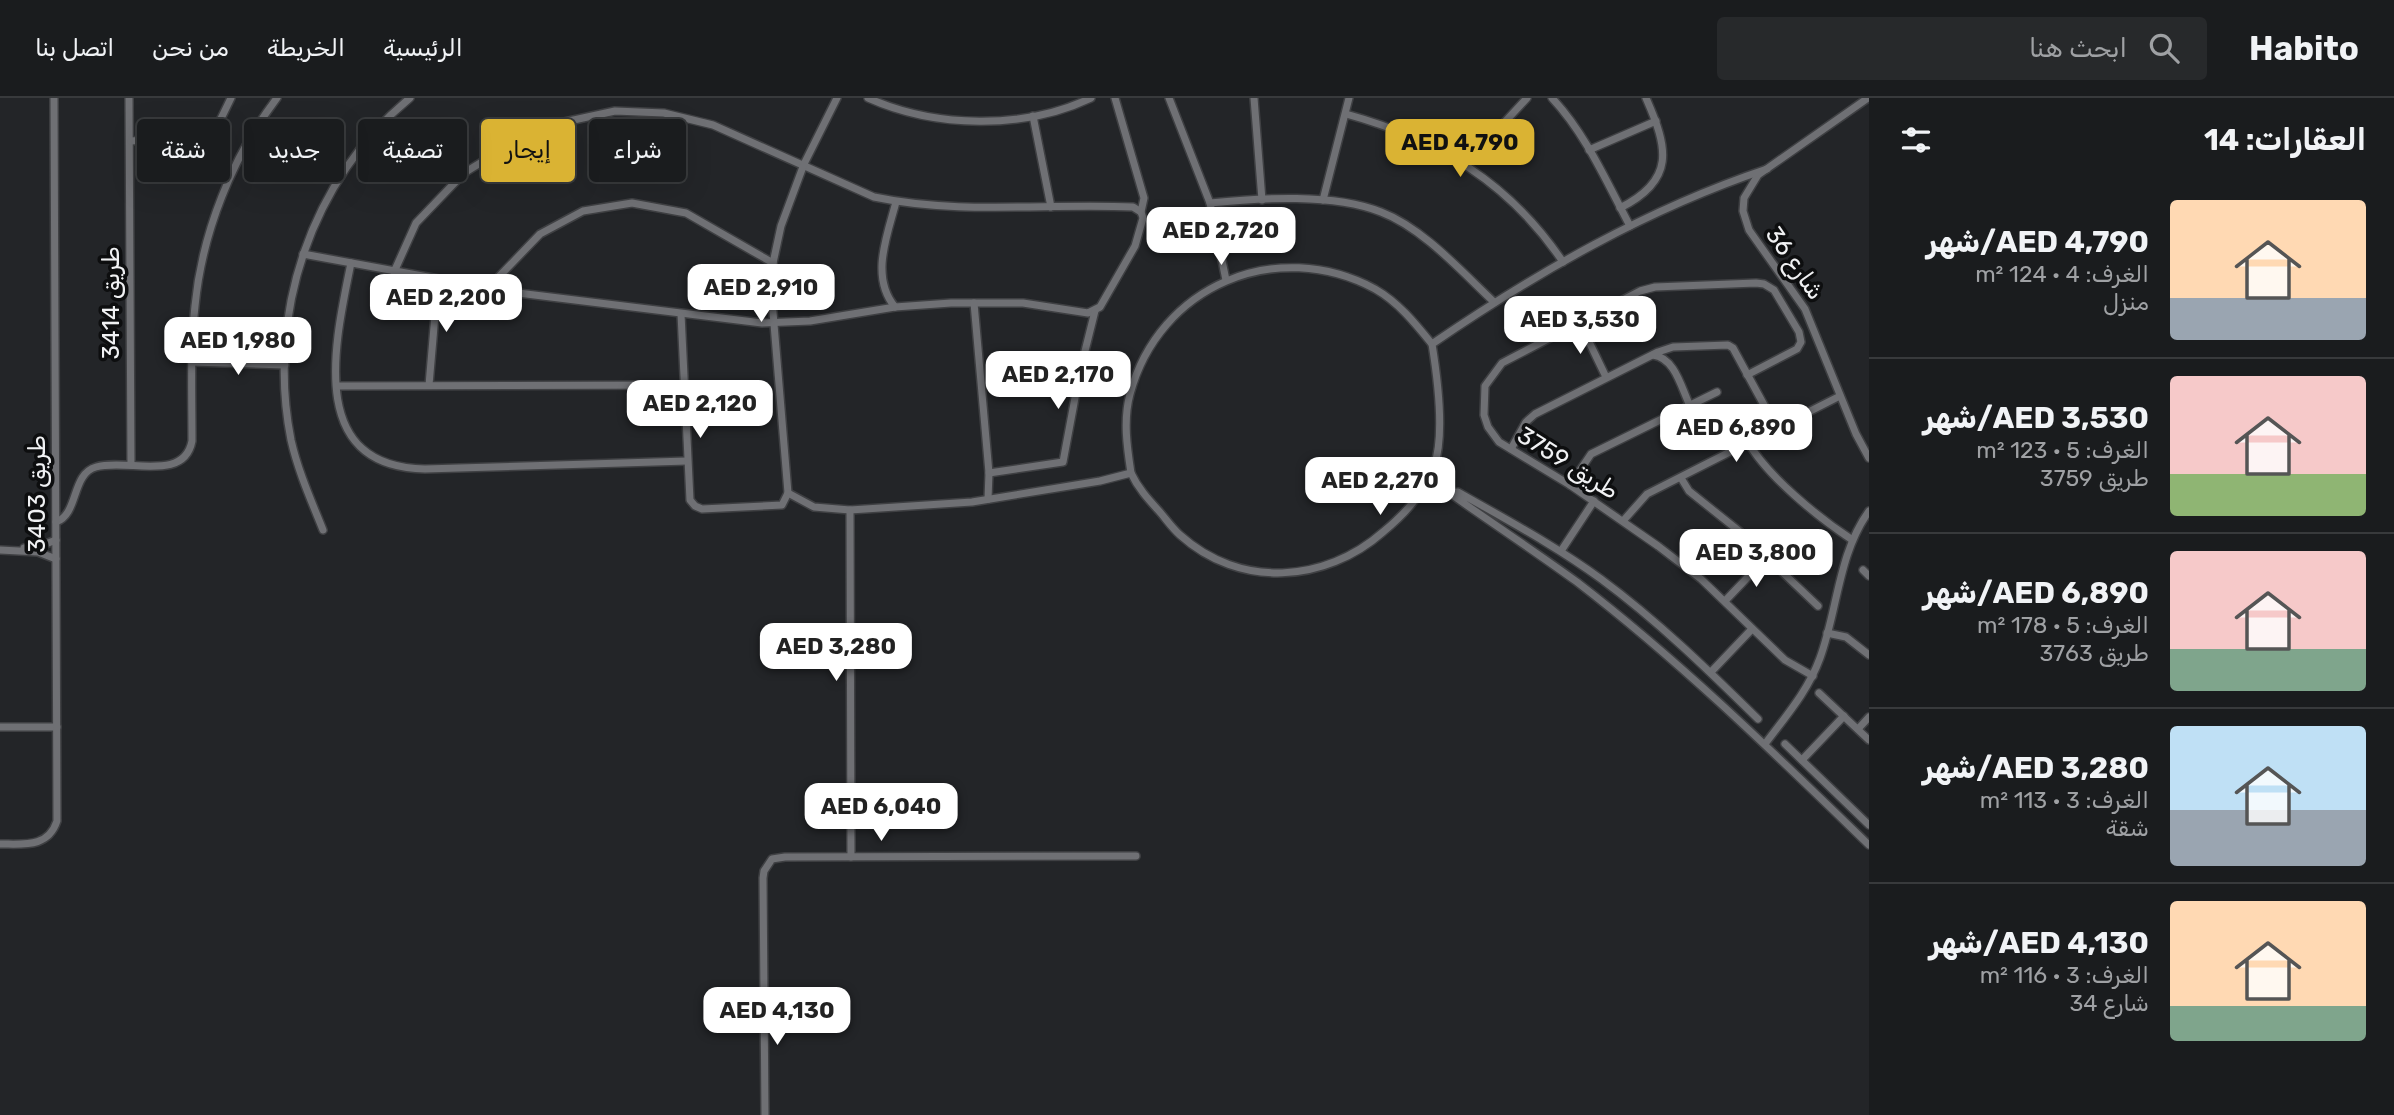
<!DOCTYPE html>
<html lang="ar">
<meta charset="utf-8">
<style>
body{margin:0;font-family:Rubik,"Noto Sans Arabic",sans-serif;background:#27292b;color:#f1f3f6;direction:rtl;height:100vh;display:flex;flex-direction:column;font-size:26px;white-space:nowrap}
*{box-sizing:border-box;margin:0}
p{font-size:23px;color:#9fa1a4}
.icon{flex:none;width:38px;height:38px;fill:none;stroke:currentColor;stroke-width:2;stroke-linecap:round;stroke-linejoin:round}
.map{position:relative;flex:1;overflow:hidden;direction:ltr}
.sheet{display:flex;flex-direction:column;background:#1a1c1e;width:525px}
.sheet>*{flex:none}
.hud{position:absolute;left:21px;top:21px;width:665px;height:63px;direction:rtl;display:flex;gap:14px}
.price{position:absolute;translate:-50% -60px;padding:0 16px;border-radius:14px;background:#fff;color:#222;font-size:23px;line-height:46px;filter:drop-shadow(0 2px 4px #0008)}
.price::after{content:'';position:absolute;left:50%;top:42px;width:21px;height:16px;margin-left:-10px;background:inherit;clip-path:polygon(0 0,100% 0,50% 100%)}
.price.selected{background:#dab333;color:#111}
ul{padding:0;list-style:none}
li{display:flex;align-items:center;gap:21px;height:175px;padding:0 28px}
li+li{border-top:2px solid #383a3c}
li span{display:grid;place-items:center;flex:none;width:196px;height:140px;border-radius:7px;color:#555}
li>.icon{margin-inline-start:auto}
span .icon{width:84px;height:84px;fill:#fffc;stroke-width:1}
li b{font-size:30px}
h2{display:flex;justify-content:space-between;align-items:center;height:84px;padding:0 28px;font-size:30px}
.chip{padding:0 24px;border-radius:7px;background:#1a1c1e;box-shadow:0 7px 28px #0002,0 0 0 2px #383a3c;font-size:24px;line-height:63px}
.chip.selected{background:#dab333;color:#111}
header{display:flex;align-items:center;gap:42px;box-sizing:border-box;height:98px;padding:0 35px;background:#1a1c1e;border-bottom:2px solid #383a3c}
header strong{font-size:33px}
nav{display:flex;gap:38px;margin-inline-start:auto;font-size:24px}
.search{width:490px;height:63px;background:#27292b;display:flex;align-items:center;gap:18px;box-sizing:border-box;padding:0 24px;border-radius:7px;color:#9fa1a4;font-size:26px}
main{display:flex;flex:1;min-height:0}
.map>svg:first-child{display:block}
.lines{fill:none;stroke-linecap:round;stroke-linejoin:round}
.street-casing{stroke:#3f4043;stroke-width:10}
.street{stroke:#6f7074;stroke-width:7}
.labels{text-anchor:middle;stroke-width:7;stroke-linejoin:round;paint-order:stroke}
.street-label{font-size:24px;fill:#f0f1f3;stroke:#0d0e0f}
</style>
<header>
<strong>Habito</strong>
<div class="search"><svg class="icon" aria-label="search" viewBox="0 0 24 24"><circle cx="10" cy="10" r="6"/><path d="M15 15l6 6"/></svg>ابحث هنا</div>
<nav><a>الرئيسية</a><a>الخريطة</a><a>من نحن</a><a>اتصل بنا</a></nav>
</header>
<main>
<section class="sheet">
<h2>العقارات: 14<svg class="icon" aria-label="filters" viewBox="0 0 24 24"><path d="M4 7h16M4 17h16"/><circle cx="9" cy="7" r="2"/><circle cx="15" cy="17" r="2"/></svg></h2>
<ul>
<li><span style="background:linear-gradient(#ffd9b3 70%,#9aa5b1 0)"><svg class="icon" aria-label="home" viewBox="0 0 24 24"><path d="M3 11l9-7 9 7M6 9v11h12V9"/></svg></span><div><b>AED 4,790/شهر</b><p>الغرف: 4 · 124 m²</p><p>منزل</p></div></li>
<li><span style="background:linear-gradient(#f6c9c9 70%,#8fb573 0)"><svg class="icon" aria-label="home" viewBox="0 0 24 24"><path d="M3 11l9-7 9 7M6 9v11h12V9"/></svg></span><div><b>AED 3,530/شهر</b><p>الغرف: 5 · 123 m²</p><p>طريق 3759</p></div></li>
<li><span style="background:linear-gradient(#f6c9c9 70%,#7fa58c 0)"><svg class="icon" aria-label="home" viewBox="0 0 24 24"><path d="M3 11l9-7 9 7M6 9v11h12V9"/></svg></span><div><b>AED 6,890/شهر</b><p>الغرف: 5 · 178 m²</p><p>طريق 3763</p></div></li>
<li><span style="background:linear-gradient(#bfe0f5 60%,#9aa5b1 0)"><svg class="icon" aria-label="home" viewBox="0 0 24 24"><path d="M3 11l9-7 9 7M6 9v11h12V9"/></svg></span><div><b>AED 3,280/شهر</b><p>الغرف: 3 · 113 m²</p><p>شقة</p></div></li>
<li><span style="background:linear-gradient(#ffd9b3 75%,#7fa58c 0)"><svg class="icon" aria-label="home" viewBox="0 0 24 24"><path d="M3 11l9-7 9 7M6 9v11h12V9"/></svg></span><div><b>AED 4,130/شهر</b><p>الغرف: 3 · 116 m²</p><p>شارع 34</p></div></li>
</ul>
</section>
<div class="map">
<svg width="1869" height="1017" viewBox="0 0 1869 1017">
<rect width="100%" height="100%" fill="#232528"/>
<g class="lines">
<!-- street casing -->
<g class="street-casing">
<g id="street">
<polyline points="129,0 131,367"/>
<path d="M868,0c67,30 156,32 223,0"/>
<polyline points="1115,0 1144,100 1141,114"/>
<polyline points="1169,0 1210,105 1226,182"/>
<polyline points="1254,0 1262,102"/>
<path d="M1552,0c34,36 55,85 78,128"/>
<polyline points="1868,0 1758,77 1744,100 1743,113 1749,132 1805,211 1856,336 1869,360"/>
<path d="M1346,16c91,25 163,68 217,148"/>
<polyline points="1033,18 1051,109"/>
<polyline points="131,43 213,37 231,0"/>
<polyline points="1589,52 1656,23"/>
<polyline points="1465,67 1527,0"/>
<polyline points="1323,102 1349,0"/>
<path d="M1210,105c51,-5 123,-10 171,9 42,16 81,60 113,90"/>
<path d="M1620,110c56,-28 48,-60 26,-110"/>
<path d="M303,156l207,38 252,31 48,-2 85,-14 56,-4h72l65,10 12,-6 35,-61 8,-28 -2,-6 -8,-5c-86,-4 -173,8 -259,-10l-161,-72 -49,-12 -49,-2 -78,17 -73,45 -48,50 -22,49"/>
<path d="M351,165c-16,79 -46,204 74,206l262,-8"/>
<polyline points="487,191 540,136 583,113 632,105 686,115 773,165"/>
<polyline points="974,205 989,375 988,401"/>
<path d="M895,209c-25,-30 -8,-71 1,-105"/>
<polyline points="681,216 690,402 695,408 702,411 782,407 788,395 772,202 773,165 781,128 804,66 837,0"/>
<polyline points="1580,225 1606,279"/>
<path d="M1653,257c22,3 28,32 37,51"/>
<polyline points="192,264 285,267"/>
<polyline points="1747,277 1797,251 1801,244 1799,234 1774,192 1764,186 1756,185 1655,189 1640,193 1502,265 1485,288 1484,317 1488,329 1499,344 1570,387 1658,448 1701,481 1785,562 1813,578"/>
<polyline points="429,287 438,182"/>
<polyline points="337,288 684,287"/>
<path d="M1748,344c19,34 71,76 103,97"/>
<polyline points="1511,351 1526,324 1535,316 1658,254 1673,249 1728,247 1733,250 1776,329"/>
<polyline points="989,375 1063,364 1080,273 1095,213"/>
<path d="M1131,375c-4,-26 -8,-53 -1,-79 29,-108 146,-158 245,-105 23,13 40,34 57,55"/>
<polyline points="1681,380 1689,393 1739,433 1818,508"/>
<polyline points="1570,387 1591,356 1717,294"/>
<path d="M788,395l26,14 36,3 122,-8 128,-21 31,-8c7,15 17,26 28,38 7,8 13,17 21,24 60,54 145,48 203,-3 23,-19 40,-38 51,-66 11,-30 3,-91 -2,-122 104,-71 215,-135 335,-175"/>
<polyline points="850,412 851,759"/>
<polyline points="1623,423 1647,396 1840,298"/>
<path d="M56,424c23,-8 15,-48 40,-55 31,-9 88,16 96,-26 0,-45 -2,-90 3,-135 7,-73 37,-149 82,-208"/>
<path d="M323,432c-12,-30 -25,-59 -32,-90 -25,-125 20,-261 119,-342"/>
<polyline points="24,450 43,447 56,442"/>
<polyline points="0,452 38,454 56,461"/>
<polyline points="1561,453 1594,403"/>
<polyline points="1863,472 1869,478"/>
<polyline points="1725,503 1767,459"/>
<polyline points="1827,535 1846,539 1869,557"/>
<polyline points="1711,574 1752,531"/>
<polyline points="1819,595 1869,642"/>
<path d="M1758,621c-50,-49 -100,-98 -157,-140 -45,-33 -94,-59 -143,-87l-4,1 1,4c40,28 82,56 122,85 104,80 198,172 292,263"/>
<polyline points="0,629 57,629"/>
<polyline points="1858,631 1869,619"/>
<path d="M1765,646c21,-28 43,-53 55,-86 18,-49 18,-104 49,-147"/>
<polyline points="1785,646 1869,727"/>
<polyline points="1802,662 1844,618"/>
<path d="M0,746c24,0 48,4 57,-23l-3,-723"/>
<polyline points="765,1017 763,780 764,773 772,761 785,759 1136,758"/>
</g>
</g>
<!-- street -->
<use href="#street" class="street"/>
</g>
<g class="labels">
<!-- street labels -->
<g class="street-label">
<text transform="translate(1795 165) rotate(55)" y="8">شارع 36</text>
<text transform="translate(111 205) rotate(-90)" y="8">طريق 3414</text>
<text transform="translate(1568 365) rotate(32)" y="8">طريق 3759</text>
<text transform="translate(37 396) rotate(-90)" y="8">طريق 3403</text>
</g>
</g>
</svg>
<b class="price selected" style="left:1460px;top:81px">AED 4,790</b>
<b class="price" style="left:1221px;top:169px">AED 2,720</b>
<b class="price" style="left:761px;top:226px">AED 2,910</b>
<b class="price" style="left:446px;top:236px">AED 2,200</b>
<b class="price" style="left:1580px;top:258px">AED 3,530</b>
<b class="price" style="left:238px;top:279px">AED 1,980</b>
<b class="price" style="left:1058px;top:313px">AED 2,170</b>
<b class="price" style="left:700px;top:342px">AED 2,120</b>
<b class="price" style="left:1736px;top:366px">AED 6,890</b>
<b class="price" style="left:1380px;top:419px">AED 2,270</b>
<b class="price" style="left:1756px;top:491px">AED 3,800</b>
<b class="price" style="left:836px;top:585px">AED 3,280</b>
<b class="price" style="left:881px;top:745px">AED 6,040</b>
<b class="price" style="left:777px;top:949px">AED 4,130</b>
<div class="hud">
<a class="chip">شراء</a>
<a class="chip selected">إيجار</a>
<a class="chip">تصفية</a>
<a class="chip">جديد</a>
<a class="chip">شقة</a>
</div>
</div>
</main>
